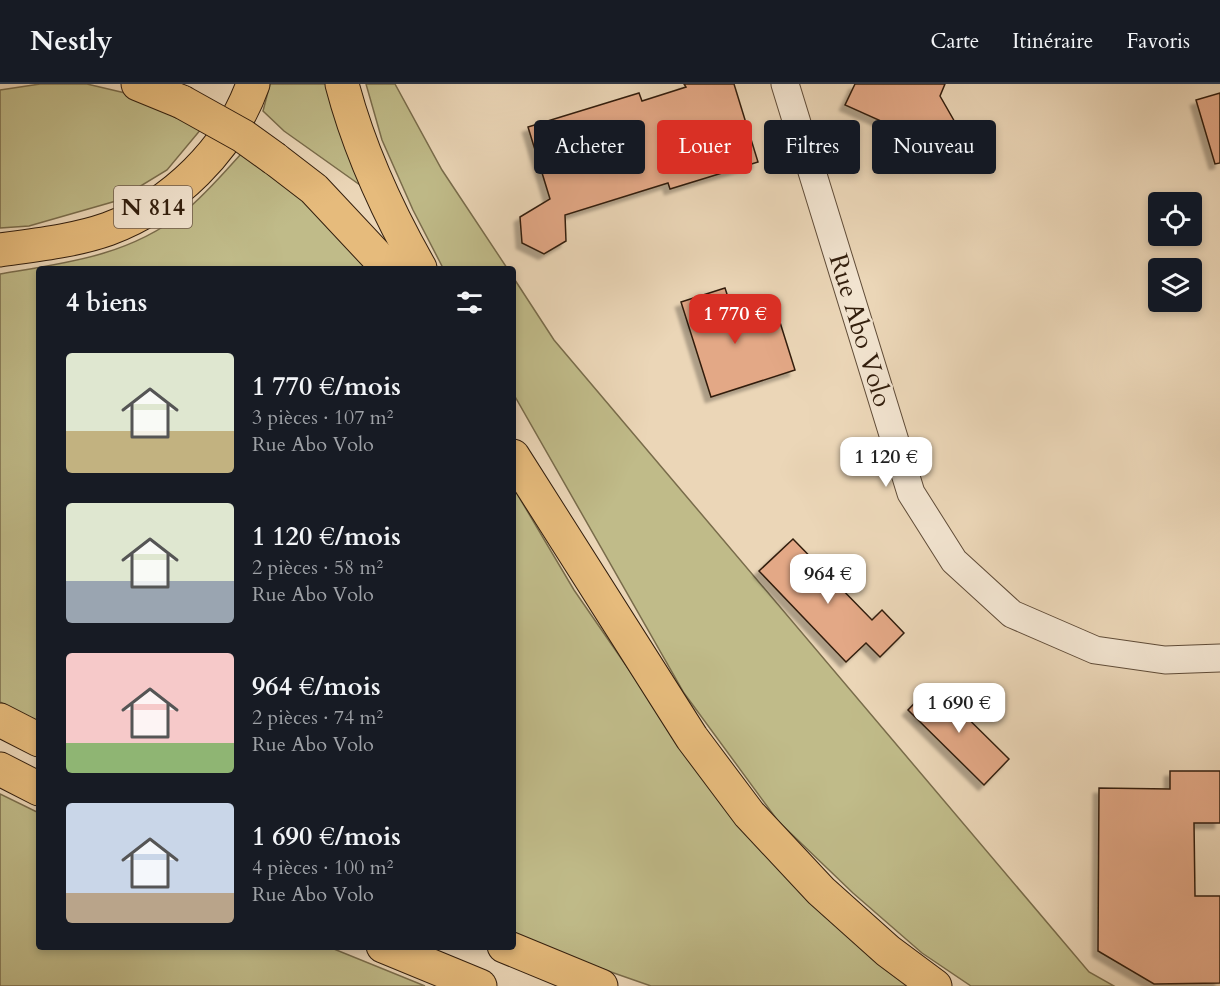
<!DOCTYPE html>
<html lang="fr">
<meta charset="utf-8">
<style>
body{margin:0;font-family:Cardo,serif;background:#242831;color:#f1f3f6;height:100vh;display:flex;flex-direction:column;font-size:22px;white-space:nowrap}
*{box-sizing:border-box;margin:0}
p{font-size:20px;color:#9ea1a6}
.icon{flex:none;width:33px;height:33px;fill:none;stroke:currentColor;stroke-width:2;stroke-linecap:round;stroke-linejoin:round}
.map{position:relative;flex:1;overflow:hidden}
.details{position:absolute;left:36px;top:182px;width:480px;height:684px;display:flex;flex-direction:column;background:#171b24;border-radius:6px;box-shadow:0 3px 9px #0003}
.details>*{flex:none}
.top-card{position:absolute;left:534px;top:36px;width:570px;height:54px;display:flex;gap:12px}
.controls{position:absolute;left:1148px;top:108px;display:grid;gap:12px}
.controls a{display:grid;place-items:center;width:54px;height:54px;border-radius:6px;background:#171b24;box-shadow:0 3px 9px #0003;font-size:30px}
.price{position:absolute;translate:-50% -51px;padding:0 14px;border-radius:12px;background:#fff;color:#222;font-size:20px;line-height:39px;filter:drop-shadow(0 2px 3px #0008)}
.price::after{content:'';position:absolute;left:50%;top:36px;width:18px;height:14px;margin-left:-9px;background:inherit;clip-path:polygon(0 0,100% 0,50% 100%)}
.price.active{background:#d93025;color:#fff}
ul{padding:0;list-style:none}
li{display:flex;align-items:center;gap:18px;height:150px;padding:0 30px}
li span{display:grid;place-items:center;flex:none;width:168px;height:120px;border-radius:6px;color:#555}
li>.icon{margin-inline-start:auto}
span .icon{width:72px;height:72px;fill:#fffc;stroke-width:1}
li b{font-size:26px}
h2{display:flex;justify-content:space-between;align-items:center;height:72px;padding:0 30px;font-size:26px}
.tag{padding:0 21px;border-radius:6px;background:#171b24;box-shadow:0 3px 9px #0003;font-size:21px;line-height:54px}
.tag.active{background:#d93025;color:#fff}
header{display:flex;align-items:center;gap:36px;box-sizing:border-box;height:84px;padding:0 30px;background:#171b24;border-bottom:2px solid #363941}
header strong{font-size:28px}
nav{display:flex;gap:33px;margin-inline-start:auto;font-size:21px}
.map>svg:first-child{display:block}
.green{fill:#c0bb89;stroke:#796c4b;stroke-width:1.5}
.building{fill:#e3a886;stroke:#321e0d;stroke-width:1.5;filter:url(#shadow)}
.lines{fill:none;stroke-linecap:round;stroke-linejoin:round}
.street-casing{stroke:#604c38;stroke-width:29}
.highway-casing{stroke:#321e0d;stroke-width:35}
.street{stroke:#f2e4d0;stroke-width:27}
.highway{stroke:#e6bb7c;stroke-width:33}
.highway-bridge-casing{stroke:#321e0d;stroke-width:35;stroke-linecap:butt}
.highway-bridge{stroke:#e6bb7c;stroke-width:33}
.labels{text-anchor:middle;stroke-width:4.5;stroke-linejoin:round;paint-order:stroke}
.shield{fill:#f2e4d0;stroke:#6c5948;stroke-width:1.5}
.shield-label{font-size:24px;font-weight:bold;fill:#321e0d}
.street-label{font-size:26px;fill:#321e0d;stroke:#f2e4d0}
</style>
<header>
<strong>Nestly</strong>
<nav><a>Carte</a><a>Itinéraire</a><a>Favoris</a></nav>
</header>
<div class="map">
<svg width="1220" height="902" viewBox="0 0 1220 902">
<defs>
<filter id="shadow"><feDropShadow dx="-5.5" dy="5.5" stdDeviation="1.5" flood-color="#0004"/></filter>
</defs>
<rect width="100%" height="100%" fill="#ebd6b7"/>
<filter id="stains"><feTurbulence type="fractalNoise" baseFrequency=".00333" numOctaves="4"/><feColorMatrix values="0 0 0 0 .2 0 0 0 0 .09 0 0 0 0 .02 0 0 0 .5 -.17"/></filter>
<radialGradient id="worn" r=".72"><stop offset=".6" stop-color="#630" stop-opacity="0"/><stop offset="1" stop-color="#630" stop-opacity=".3"/></radialGradient>
<!-- green -->
<g class="green">
<polygon points="40,0 87,0 155,16 202,44 167,86 116,117 29,142 0,144 0,6"/>
<polygon points="270,0 331,0 347,52 360,101 284,47 263,27"/>
<polygon points="366,0 395,0 442,86 507,184 443,184 413,126 382,56"/>
<path d="M241,70l63,47 62,67h-327v454l-39,-20v-428c66,-11 128,-18 183,-61 21,-17 40,-39 58,-59z"/>
<polygon points="513,193 554,256 1089,888 1114,902 971,902 922,869 853,809 778,737 684,609 513,309"/>
<polygon points="513,403 574,506 643,606 912,902 651,902 588,880 513,849"/>
<polygon points="0,710 39,729 39,862 329,863 425,902 0,902"/>
</g>
<!-- building -->
<g class="building">
<polygon points="684,0 734,0 758,78 670,105 668,99 565,131 566,157 544,170 522,159 520,133 550,115 528,43 639,9 642,17 686,3"/>
<polygon points="855,0 945,0 940,12 960,47 950,68 845,21"/>
<polygon points="1220,9 1220,79 1215,80 1196,16"/>
<polygon points="725,204 738,244 778,232 795,286 711,313 681,218"/>
<polygon points="793,455 872,536 882,526 904,549 880,573 866,559 846,578 759,487"/>
<polygon points="933,600 1009,675 984,701 908,626"/>
<polygon points="1170,687 1220,687 1220,739 1194,739 1195,812 1220,812 1220,899 1154,900 1098,867 1099,704 1170,705"/>
</g>
<g class="lines">
<!-- street casing -->
<g class="street-casing">
<polyline id="street" points="785,0 911,409 954,477 1012,530 1095,566 1165,576 1220,574"/>
</g>
<!-- highway casing -->
<g class="highway-casing">
<g id="highway">
<polyline points="138,0 182,18"/>
<path d="M342,0c17,65 45,126 78,184"/>
<polyline points="275,75 314,105 388,184"/>
<path d="M0,166c35,-5 74,-9 108,-21 65,-24 122,-80 145,-145"/>
<polyline points="513,372 692,654 749,730 821,807 888,867 935,902"/>
<polyline points="0,636 39,656"/>
<polyline points="0,685 39,705"/>
<polyline points="383,862 480,902"/>
<polyline points="504,862 601,902"/>
</g>
</g>
<!-- street -->
<use href="#street" class="street"/>
<!-- highway -->
<use href="#highway" class="highway"/>
<!-- highway-bridge casing -->
<g class="highway-bridge-casing">
<polyline id="highway-bridge" points="182,18 243,52 275,75"/>
</g>
<!-- highway-bridge -->
<use href="#highway-bridge" class="highway-bridge"/>
</g>
<g class="labels">
<!-- shield labels -->
<rect class="shield" x="114" y="102" width="78" height="42" rx="4.5"/>
<g class="shield-label">
<text x="153" y="131">N 814</text>
</g>
<!-- street labels -->
<g class="street-label">
<text transform="translate(861 246) rotate(73)" y="9">Rue Abo Volo</text>
</g>
</g>
<rect width="100%" height="100%" filter="url(#stains)"/>
<rect width="100%" height="100%" fill="url(#worn)"/>
</svg>
<div class="controls">
<a><svg class="icon" aria-label="locate" viewBox="0 0 24 24"><circle cx="12" cy="12" r="6"/><path d="M12 2v4M12 18v4M2 12h4M18 12h4"/></svg></a>
<a><svg class="icon" aria-label="layers" viewBox="0 0 24 24"><path d="M12 4l9 5-9 5-9-5zM3 14l9 5 9-5"/></svg></a>
</div>
<b class="price active" style="left:735px;top:261px">1 770 €</b>
<b class="price" style="left:886px;top:404px">1 120 €</b>
<b class="price" style="left:828px;top:521px">964 €</b>
<b class="price" style="left:959px;top:650px">1 690 €</b>
<div class="top-card">
<a class="tag">Acheter</a>
<a class="tag active">Louer</a>
<a class="tag">Filtres</a>
<a class="tag">Nouveau</a>
</div>
<section class="details">
<h2>4 biens<svg class="icon" aria-label="filters" viewBox="0 0 24 24"><path d="M4 7h16M4 17h16"/><circle cx="9" cy="7" r="2"/><circle cx="15" cy="17" r="2"/></svg></h2>
<ul>
<li><span style="background:linear-gradient(#dfe7d0 65%,#c2b280 0)"><svg class="icon" aria-label="home" viewBox="0 0 24 24"><path d="M3 11l9-7 9 7M6 9v11h12V9"/></svg></span><div><b>1 770 €/mois</b><p>3 pièces · 107 m²</p><p>Rue Abo Volo</p></div></li>
<li><span style="background:linear-gradient(#dfe7d0 65%,#9aa5b1 0)"><svg class="icon" aria-label="home" viewBox="0 0 24 24"><path d="M3 11l9-7 9 7M6 9v11h12V9"/></svg></span><div><b>1 120 €/mois</b><p>2 pièces · 58 m²</p><p>Rue Abo Volo</p></div></li>
<li><span style="background:linear-gradient(#f6c9c9 75%,#8fb573 0)"><svg class="icon" aria-label="home" viewBox="0 0 24 24"><path d="M3 11l9-7 9 7M6 9v11h12V9"/></svg></span><div><b>964 €/mois</b><p>2 pièces · 74 m²</p><p>Rue Abo Volo</p></div></li>
<li><span style="background:linear-gradient(#c9d6e8 75%,#b9a48a 0)"><svg class="icon" aria-label="home" viewBox="0 0 24 24"><path d="M3 11l9-7 9 7M6 9v11h12V9"/></svg></span><div><b>1 690 €/mois</b><p>4 pièces · 100 m²</p><p>Rue Abo Volo</p></div></li>
</ul>
</section>
</div>
